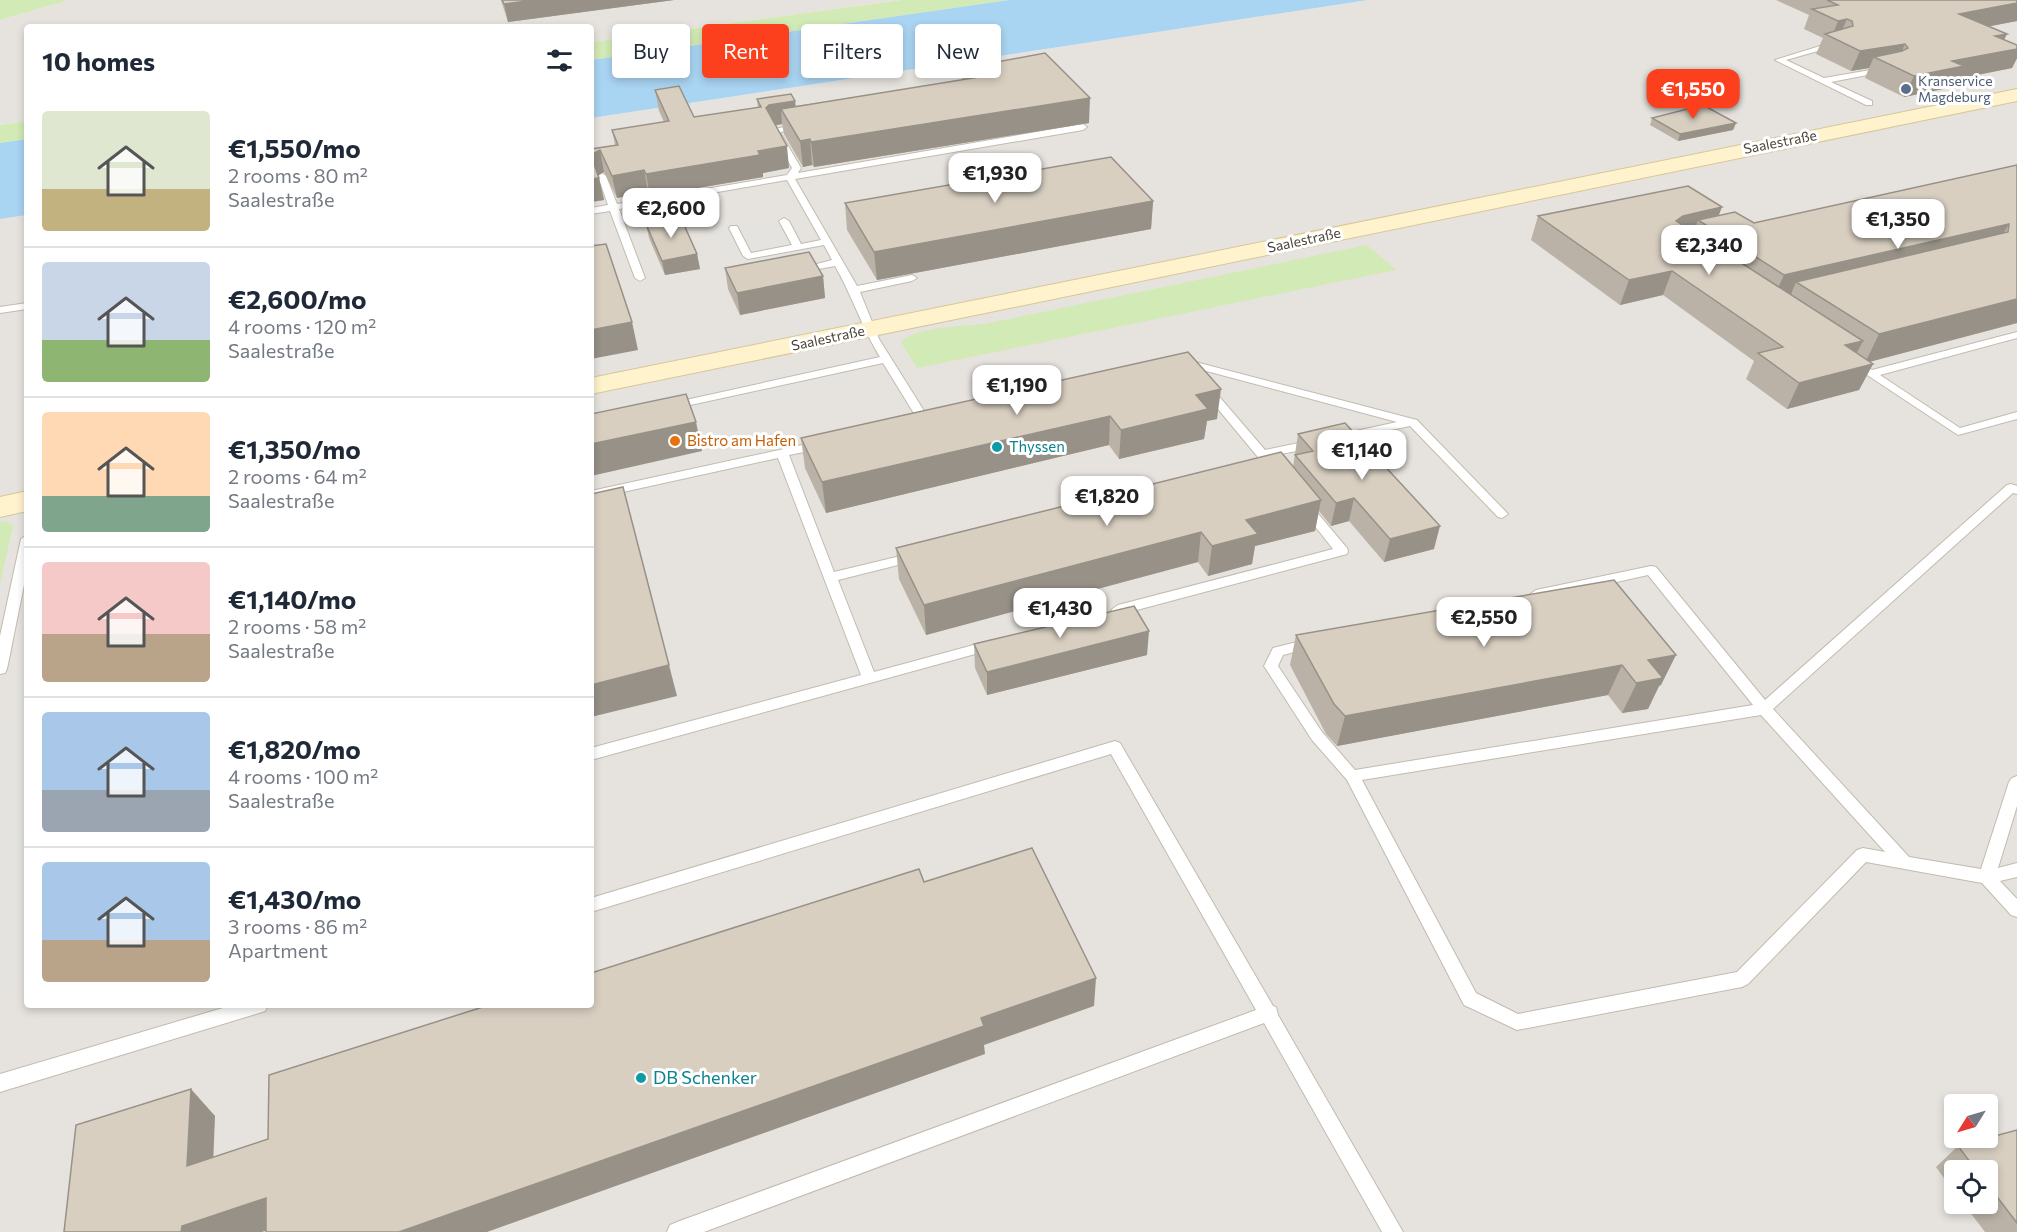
<!DOCTYPE html>
<meta charset="utf-8">
<style>
body{margin:0;font-family:Commissioner,sans-serif;background:#f2f2f3;color:#1f2937;height:100vh;display:flex;flex-direction:column;font-size:22px;white-space:nowrap}
*{box-sizing:border-box;margin:0}
p{font-size:20px;color:#747a83}
.icon{flex:none;width:33px;height:33px;fill:none;stroke:currentColor;stroke-width:2;stroke-linecap:round;stroke-linejoin:round}
.map{position:relative;flex:1;overflow:hidden}
.sheet{position:absolute;left:24px;top:24px;width:570px;height:984px;display:flex;flex-direction:column;background:#fff;border-radius:6px;box-shadow:0 3px 9px #0003}
.sheet>*{flex:none}
.hud{position:absolute;left:612px;top:24px;width:570px;height:54px;display:flex;gap:12px}
.needle{width:39px;rotate:233deg}
.fabs{position:absolute;left:1944px;top:1094px;display:grid;gap:12px}
.fabs a{display:grid;place-items:center;width:54px;height:54px;border-radius:6px;background:#fff;box-shadow:0 3px 9px #0003;font-size:30px}
.price{position:absolute;translate:-50% -51px;padding:0 14px;border-radius:12px;background:#fff;color:#222;font-size:20px;line-height:39px;filter:drop-shadow(0 2px 3px #0008)}
.price::after{content:'';position:absolute;left:50%;top:36px;width:18px;height:14px;margin-left:-9px;background:inherit;clip-path:polygon(0 0,100% 0,50% 100%)}
.price.on{background:#fc3f1d;color:#fff}
ul{padding:0;list-style:none}
li{display:flex;align-items:center;gap:18px;height:150px;padding:0 18px}
li+li{border-top:2px solid #e0e1e3}
li span{display:grid;place-items:center;flex:none;width:168px;height:120px;border-radius:6px;color:#555}
li>.icon{margin-inline-start:auto}
span .icon{width:72px;height:72px;fill:#fffc;stroke-width:1}
li b{font-size:26px}
h2{display:flex;justify-content:space-between;align-items:center;height:72px;padding:0 18px;font-size:26px}
.tag{padding:0 21px;border-radius:6px;background:#fff;box-shadow:0 3px 9px #0003;font-size:21px;line-height:54px}
.tag.on{background:#fc3f1d;color:#fff}
.map>svg:first-child{display:block}
.industrial{fill:#e6e2dd;fill-rule:evenodd}
.green{fill:#d2eab5}
.parking{fill:#e5e3e0}
.water{fill:#a9d4f2}
.lines{fill:none;stroke-linecap:round;stroke-linejoin:round}
.service-casing{stroke:#c2bbae;stroke-width:2}
.secondary-casing{stroke:#d6c79b;stroke-width:2}
.service{fill:#fff;fill-rule:evenodd}
.secondary{fill:#fff3cd;fill-rule:evenodd}
.wall{fill:#bab2a6}
.shaded-wall{fill:#979187}
.building{fill:#d8cfc1;stroke:#979187;stroke-width:1.5}
.service-dot{fill:#5c6f8a;stroke:#fff;stroke-width:2}
.food-dot{fill:#e8710a;stroke:#fff;stroke-width:2}
.culture-dot{fill:#0f9aa8;stroke:#fff;stroke-width:2}
.labels{text-anchor:middle;stroke-width:6;stroke-linejoin:round;paint-order:stroke}
.far-service-label{font-size:14px;fill:#4e5e75;stroke:#fff;text-anchor:start}
.far-street-label{font-size:14px;fill:#4b4439;stroke:#fff}
.food-label{font-size:15px;fill:#c56008;stroke:#fff;text-anchor:start}
.culture-label{font-size:15px;fill:#0d838f;stroke:#fff;text-anchor:start}
.near-culture-label{font-size:18px;fill:#0d838f;stroke:#fff;text-anchor:start}
</style>
<div class="map">
<svg width="2017" height="1232" viewBox="0 0 2017 1232">
<rect width="100%" height="100%" fill="#f6f3ec"/>
<!-- industrial -->
<g class="industrial">
<polygon points="69,0 902,0 591,42 591,27 27,27 27,121 0,125 0,20"/>
<path d="M1368,0h649v1232h-2017v-1013l27,-4v790h564v-887zM1954,1104h34v33h-34zM1954,1170h34v33h-34z"/>
</g>
<!-- green -->
<g class="green">
<polygon points="0,0 69,0 0,20"/>
<polygon points="902,0 1009,0 591,60 591,42"/>
<polygon points="27,121 27,139 0,143 0,125"/>
<path d="M1367,245l29,25 -479,98 -16,-26c13,-15 64,-16 84,-18z"/>
<polygon points="4,521 13,525 0,584 0,522"/>
</g>
<!-- parking -->
<g class="parking">
<polygon points="791,214 821,269 748,282 737,258 723,260 708,229"/>
<polygon points="835,360 847,383 591,437 591,410"/>
<polygon points="27,612 27,986 0,993 0,757"/>
</g>
<!-- water -->
<g class="water">
<polygon points="1009,0 1368,0 591,118 591,60"/>
<polygon points="27,139 27,215 0,219 0,143"/>
</g>
<g class="lines">
<!-- service casing -->
<g class="service-casing">
<g id="service">
<polygon points="1836,41 1840,43 1839,45 1786,60 1824,78 1888,67 1888,71 1831,82 1872,101 1872,105 1866,105 1775,60"/>
<path d="M801,123l4,3 -1,2 -24,4 21,36 -3,5 285,-49 4,3 -4,3 -288,49 62,107 55,-11 5,3 -5,3 -52,11 19,47 52,83 -2,2 -15,1 -2,-2 6,-3 -35,-57 -211,46 -6,-3 6,-3 208,-46c-18,-29 -28,-62 -45,-91l-33,6 -5,-3 35,-9 -8,-15 -76,14 -5,-3 -14,-28 2,-2h6l14,27 41,-8 -13,-24 5,-3 5,3 12,23 20,-4 -34,-60 -168,29 26,69 -5,3 -5,-3 -25,-67 -19,3v-6l17,-3 -10,-29 4,-3 4,3 11,28 170,-29 5,-7 -21,-38z"/>
<polygon points="27,303 27,309 0,313 0,307"/>
<polygon points="2017,332 2017,338 1880,375 1960,428 2017,412 2017,419 1958,435 1849,363 1850,361 1858,361 1872,370"/>
<polygon points="1184,359 1417,420 1508,514 1502,518 1498,517 1410,426 1337,441 1333,440 1331,438 1333,436 1397,422 1180,364 1180,360"/>
<polygon points="1207,386 1211,387 1265,450 1313,440 1319,444 1313,448 1270,456 1282,471 1276,475 1272,474 1203,391 1203,387"/>
<polygon points="820,441 826,445 824,448 789,455 834,572 913,553 919,557 918,560 838,580 874,672 992,640 997,642 999,645 997,648 591,760 591,748 861,675 778,458 591,499 591,491"/>
<path d="M2011,484l6,2v8l-4,-1 -240,216 136,148 72,12 28,-87 3,-4 5,-2v30l-19,62 19,-5v14l-17,4 17,18v18l-6,-2 -29,-32 -116,-21 -118,122 -6,3 -225,43 -53,-25 -117,-225 -35,-40 -48,-74 9,-18 36,-9 5,2 2,3 -2,3 -31,8 -5,11 44,66 33,38 398,-65 -105,-130 -112,25 -7,-5 7,-5 115,-24 5,1 109,133 242,-215zM1761,715l124,137 -22,-4 -6,2 -120,122 -219,42 -42,-21 -114,-213z"/>
<polygon points="1305,502 1309,503 1347,548 1348,551 1347,554 1118,615 1111,610 1118,605 1333,549 1299,506"/>
<polygon points="27,535 27,570 7,669 5,673 0,674 0,636 21,539"/>
<polygon points="1115,741 1120,743 1273,1006 1276,1007 1278,1015 1403,1232 1382,1232 1264,1023 704,1232 667,1232 670,1225 677,1222 1256,1010 1111,754 591,912 591,898"/>
<polygon points="233,1005 268,1005 265,1011 259,1013 0,1092 0,1074"/>
</g>
</g>
<!-- secondary casing -->
<g class="secondary-casing">
<g id="secondary">
<polygon points="2017,89 2017,101 591,394 591,378"/>
<polygon points="27,491 27,511 0,517 0,497"/>
</g>
</g>
<!-- service -->
<use href="#service" class="service"/>
<!-- secondary -->
<use href="#secondary" class="secondary"/>
</g>
<!-- wall -->
<g class="wall">
<polygon points="501,0 674,0 508,22"/>
<polygon points="1776,0 2017,0 2017,21 1989,26 2007,34 2004,40 2017,45 2017,58 2012,68 1957,79 1953,87 1904,97 1865,78 1869,68 1851,71 1816,54 1823,38 1804,29 1809,15"/>
<polygon points="962,63 1089,123 814,167 812,165 803,167 784,134 782,124 776,125 789,168 763,173 763,177 650,196 648,192 617,198 604,172 598,175 604,200 591,202 591,149 615,145 612,130 664,122 659,111 655,90 694,117 758,108 757,99 796,106 962,80"/>
<polygon points="1652,118 1736,123 1733,130 1678,141 1650,125"/>
<polygon points="2017,165 2017,323 1869,362 1873,364 1859,390 1787,409 1746,379 1754,361 1663,295 1620,305 1531,240 1538,216 1719,215 1754,223"/>
<polygon points="1153,201 1151,229 877,280 847,230 845,203"/>
<polygon points="646,224 697,254 700,269 665,275 649,238"/>
<polygon points="725,268 823,276 825,298 740,315 728,289"/>
<polygon points="1188,352 1217,419 1207,421 1204,439 1119,459 1109,445 826,513 805,468 801,438"/>
<polygon points="1298,434 1434,549 1384,562 1349,521 1331,526 1319,511 1315,531 1255,546 1252,564 1208,576 1198,562 926,635 899,579 896,548 1293,467"/>
<polygon points="1614,580 1661,685 1659,686 1648,709 1622,713 1608,695 1337,746 1326,734 1290,665 1296,635"/>
<polygon points="974,644 1147,655 987,695 975,668"/>
<polygon points="2017,1130 2017,1232 1985,1232 1963,1203 1988,1203 1988,1170 1954,1170 1954,1192 1936,1167 1958,1146"/>
</g>
<!-- shaded-wall -->
<g class="shaded-wall">
<polygon points="535,0 674,0 508,22 504,4"/>
<polygon points="2017,3 2017,21 1950,34 1959,14"/>
<polygon points="1847,19 1838,39 1832,37 1838,21"/>
<polygon points="2007,34 1997,52 2017,49 2017,58 2012,68 1957,79 1953,87 1904,97 1914,76 1952,61 1995,36"/>
<polygon points="1905,44 1896,64 1874,57 1869,68 1851,71 1860,51"/>
<polygon points="1090,98 1089,123 814,167 811,142"/>
<polygon points="795,101 798,122 781,109 782,124 772,126 766,108 769,105"/>
<polygon points="1736,123 1733,130 1678,141 1680,134"/>
<polygon points="810,139 812,165 803,167 800,141"/>
<polygon points="787,146 789,168 763,173 763,177 650,196 646,174"/>
<polygon points="600,150 604,172 596,177 591,155"/>
<polygon points="644,170 648,192 617,198 612,176"/>
<polygon points="599,178 604,200 591,202 591,179"/>
<polygon points="1153,201 1151,229 877,280 874,252"/>
<polygon points="1722,207 1713,230 1698,220 1692,236 1676,221 1683,216"/>
<polygon points="2009,224 1993,251 1796,282 1789,299 1771,303 1784,275"/>
<polygon points="697,254 700,269 665,275 662,261"/>
<polygon points="1672,271 1663,295 1620,305 1629,280"/>
<polygon points="823,276 825,298 740,315 737,293"/>
<polygon points="2017,299 2017,323 1865,363 1879,334"/>
<polygon points="632,322 638,350 591,359 591,330"/>
<polygon points="1863,341 1850,366 1845,345"/>
<polygon points="1873,364 1859,390 1787,409 1799,383"/>
<polygon points="1221,389 1217,419 1207,421 1204,439 1119,459 1121,430 1196,395"/>
<polygon points="1110,416 1109,445 826,513 822,482"/>
<polygon points="696,422 702,451 591,476 591,444"/>
<polygon points="1354,498 1349,521 1331,526 1336,503"/>
<polygon points="1321,500 1315,531 1255,546 1252,564 1208,576 1212,546 1246,520"/>
<polygon points="1440,526 1434,549 1384,562 1390,539"/>
<polygon points="1201,532 1198,562 926,635 924,605"/>
<polygon points="1149,631 1147,655 987,695 987,672"/>
<polygon points="1676,655 1661,685 1659,686 1648,709 1622,713 1648,660"/>
<polygon points="669,665 677,696 591,717 591,685"/>
<polygon points="1622,665 1608,695 1337,746 1345,716"/>
<polygon points="1096,978 1094,1006 984,1045 985,1054 487,1232 399,1232 981,1018"/>
<polygon points="191,1089 215,1116 212,1191 187,1166"/>
<polygon points="266,1198 289,1223 262,1232 181,1232 182,1226"/>
</g>
<!-- building -->
<g class="building">
<polygon points="502,0 535,0 504,4"/>
<polygon points="1827,0 2017,0 2017,3 1959,14 2007,34 1995,36 2017,45 2017,49 1952,61 1964,66 1914,76 1874,57 1902,51 1908,48 1905,44 1860,51 1825,34 1853,26 1852,21 1847,19 1838,21 1812,9 1838,5"/>
<polygon points="1045,53 1090,98 811,142 810,139 800,141 781,109 979,77 962,63 991,58 997,62"/>
<polygon points="679,86 694,117 761,107 757,99 791,94 795,101 769,105 766,108 787,146 758,151 760,155 646,174 644,170 612,176 600,150 591,155 591,149 618,145 612,130 669,121 655,90"/>
<polygon points="1703,105 1736,123 1680,134 1652,118"/>
<polygon points="591,155 599,178 591,179"/>
<polygon points="1111,157 1153,201 874,252 845,203"/>
<polygon points="2017,165 2017,299 1879,334 1796,282 2008,232 2009,224 1784,275 1698,220 1735,212 1754,223"/>
<polygon points="1688,186 1722,207 1683,216 1676,221 1863,341 1845,345 1873,364 1799,383 1758,353 1783,347 1672,271 1629,280 1538,216"/>
<polygon points="681,218 697,254 662,261 646,224"/>
<polygon points="606,244 632,322 591,330 591,246"/>
<polygon points="809,252 823,276 737,293 725,268"/>
<polygon points="1188,352 1221,389 1196,395 1208,409 1121,430 1110,416 822,482 801,438"/>
<polygon points="686,394 696,422 591,444 591,414"/>
<polygon points="1345,423 1440,526 1390,539 1354,498 1336,503 1295,455 1313,451 1298,434"/>
<polygon points="1281,452 1321,500 1246,520 1258,534 1212,546 1201,532 924,605 896,548"/>
<polygon points="623,487 669,665 591,685 591,494"/>
<polygon points="1614,580 1676,655 1648,660 1663,678 1636,683 1622,665 1345,716 1334,704 1296,635"/>
<polygon points="1134,606 1149,631 987,672 974,644"/>
<polygon points="1032,848 1096,978 981,1018 984,1026 399,1232 266,1232 266,1198 182,1226 181,1232 64,1232 76,1125 191,1089 187,1166 268,1139 269,1075 489,1005 591,1005 591,973 919,869 924,882"/>
<polygon points="2017,1130 2017,1223 1988,1185 1988,1170 1976,1170 1958,1146"/>
</g>
<!-- markers -->
<circle class="service-dot" cx="1906" cy="89" r="6"/>
<circle class="food-dot" cx="675" cy="441" r="6"/>
<g class="culture-dot">
<circle cx="997" cy="447" r="6"/>
<circle cx="641" cy="1078" r="6"/>
</g>
<g class="labels">
<!-- far-service labels -->
<g class="far-service-label">
<text x="1918" y="86">Kranservice<tspan x="1918" dy="16">Magdeburg</tspan></text>
</g>
<!-- far-street labels -->
<g class="far-street-label">
<text transform="translate(1780 142) rotate(-11)" y="5">Saalestraße</text>
<text transform="translate(1304 240) rotate(-12)" y="5">Saalestraße</text>
<text transform="translate(828 338) rotate(-12)" y="5">Saalestraße</text>
</g>
<!-- food labels -->
<g class="food-label">
<text x="687" y="446">Bistro am Hafen</text>
</g>
<!-- culture labels -->
<g class="culture-label">
<text x="1009" y="452">Thyssen</text>
</g>
<!-- near-culture labels -->
<g class="near-culture-label">
<text x="653" y="1084">DB Schenker</text>
</g>
</g>
</svg>
<div class="fabs">
<a><svg class="needle" viewBox="-14 -14 28 28"><path d="M0-13l5 13h-10z" fill="#e53935"/><path d="M0 13l5-13h-10z" fill="#747a83"/></svg></a>
<a><svg class="icon" aria-label="locate" viewBox="0 0 24 24"><circle cx="12" cy="12" r="6"/><path d="M12 2v4M12 18v4M2 12h4M18 12h4"/></svg></a>
</div>
<b class="price on" style="left:1693px;top:120px">€1,550</b>
<b class="price" style="left:995px;top:204px">€1,930</b>
<b class="price" style="left:671px;top:239px">€2,600</b>
<b class="price" style="left:1898px;top:250px">€1,350</b>
<b class="price" style="left:1709px;top:276px">€2,340</b>
<b class="price" style="left:1017px;top:416px">€1,190</b>
<b class="price" style="left:1362px;top:481px">€1,140</b>
<b class="price" style="left:1107px;top:527px">€1,820</b>
<b class="price" style="left:1060px;top:639px">€1,430</b>
<b class="price" style="left:1484px;top:648px">€2,550</b>
<div class="hud">
<a class="tag">Buy</a>
<a class="tag on">Rent</a>
<a class="tag">Filters</a>
<a class="tag">New</a>
</div>
<section class="sheet">
<h2>10 homes<svg class="icon" aria-label="filters" viewBox="0 0 24 24"><path d="M4 7h16M4 17h16"/><circle cx="9" cy="7" r="2"/><circle cx="15" cy="17" r="2"/></svg></h2>
<ul>
<li><span style="background:linear-gradient(#dfe7d0 65%,#c2b280 0)"><svg class="icon" aria-label="home" viewBox="0 0 24 24"><path d="M3 11l9-7 9 7M6 9v11h12V9"/></svg></span><div><b>€1,550/mo</b><p>2 rooms · 80 m²</p><p>Saalestraße</p></div></li>
<li><span style="background:linear-gradient(#c9d6e8 65%,#8fb573 0)"><svg class="icon" aria-label="home" viewBox="0 0 24 24"><path d="M3 11l9-7 9 7M6 9v11h12V9"/></svg></span><div><b>€2,600/mo</b><p>4 rooms · 120 m²</p><p>Saalestraße</p></div></li>
<li><span style="background:linear-gradient(#ffd9b3 70%,#7fa58c 0)"><svg class="icon" aria-label="home" viewBox="0 0 24 24"><path d="M3 11l9-7 9 7M6 9v11h12V9"/></svg></span><div><b>€1,350/mo</b><p>2 rooms · 64 m²</p><p>Saalestraße</p></div></li>
<li><span style="background:linear-gradient(#f6c9c9 60%,#b9a48a 0)"><svg class="icon" aria-label="home" viewBox="0 0 24 24"><path d="M3 11l9-7 9 7M6 9v11h12V9"/></svg></span><div><b>€1,140/mo</b><p>2 rooms · 58 m²</p><p>Saalestraße</p></div></li>
<li><span style="background:linear-gradient(#a9c7e8 65%,#9aa5b1 0)"><svg class="icon" aria-label="home" viewBox="0 0 24 24"><path d="M3 11l9-7 9 7M6 9v11h12V9"/></svg></span><div><b>€1,820/mo</b><p>4 rooms · 100 m²</p><p>Saalestraße</p></div></li>
<li><span style="background:linear-gradient(#a9c7e8 65%,#b9a48a 0)"><svg class="icon" aria-label="home" viewBox="0 0 24 24"><path d="M3 11l9-7 9 7M6 9v11h12V9"/></svg></span><div><b>€1,430/mo</b><p>3 rooms · 86 m²</p><p>Apartment</p></div></li>
</ul>
</section>
</div>
